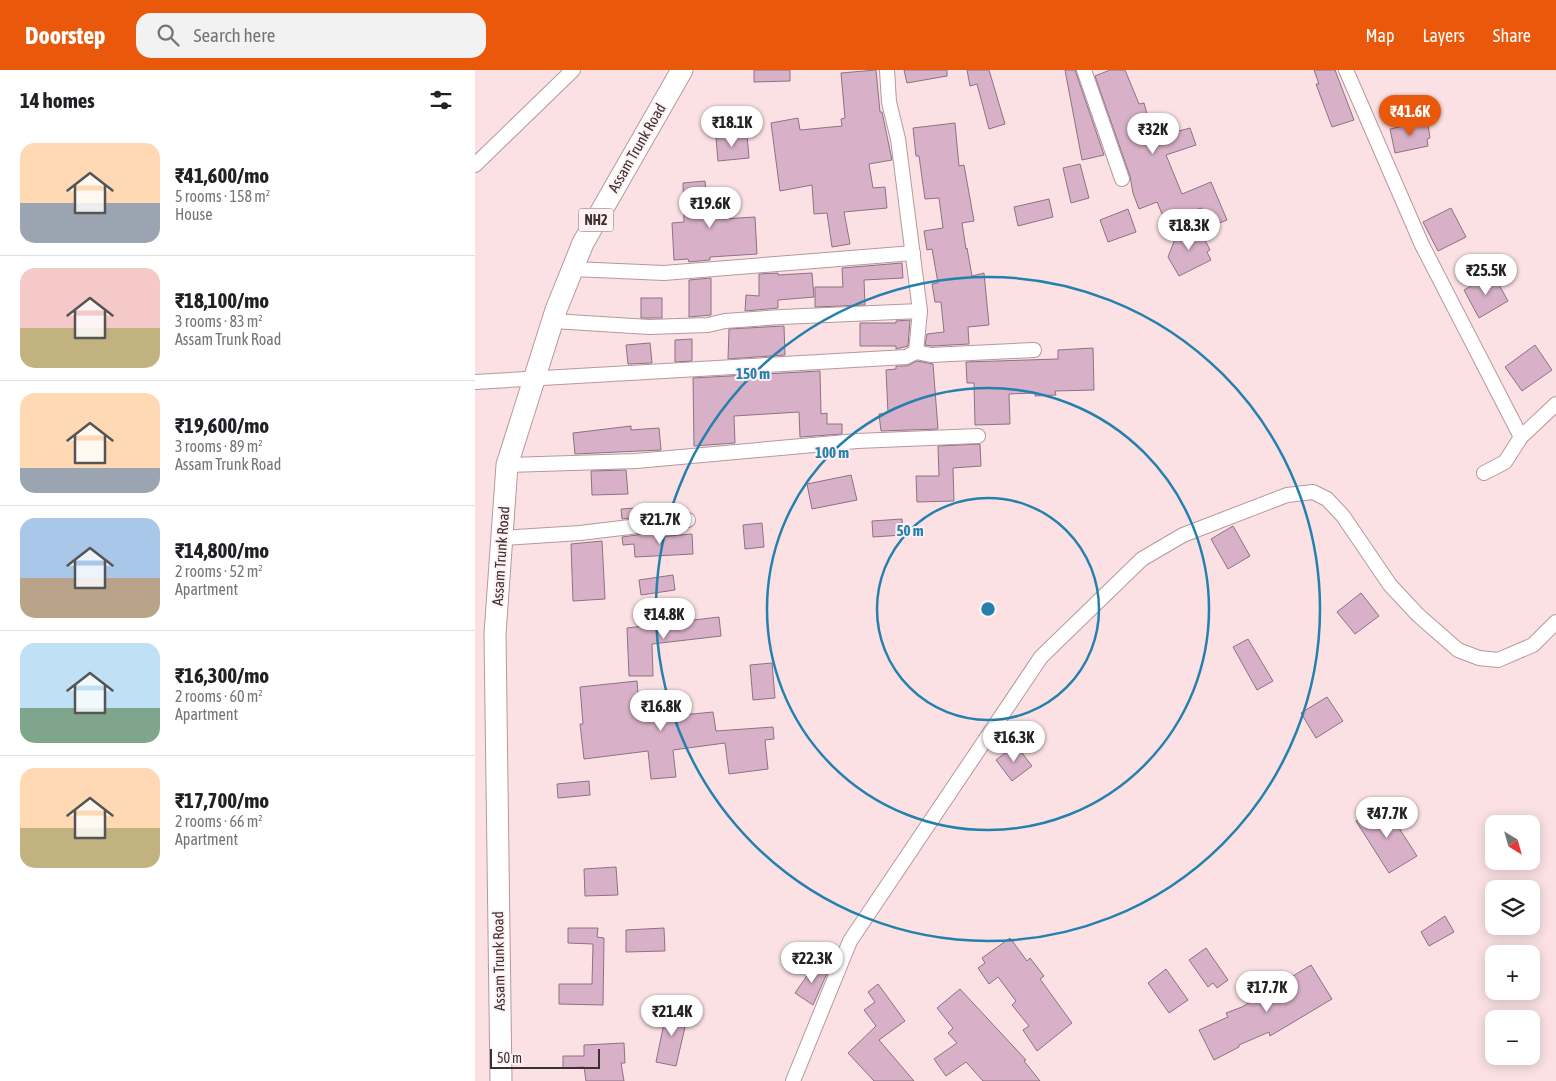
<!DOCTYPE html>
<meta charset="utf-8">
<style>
body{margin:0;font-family:"Asap Condensed",sans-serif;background:#f2f2f2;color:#202124;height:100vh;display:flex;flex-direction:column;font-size:19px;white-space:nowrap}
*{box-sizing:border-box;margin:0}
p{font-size:16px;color:#757577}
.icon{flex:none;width:28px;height:28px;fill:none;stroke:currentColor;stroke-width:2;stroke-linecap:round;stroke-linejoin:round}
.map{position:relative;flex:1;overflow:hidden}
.sheet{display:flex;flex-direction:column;background:#fff;width:475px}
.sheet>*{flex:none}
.needle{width:32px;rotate:143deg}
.fabs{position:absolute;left:1010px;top:745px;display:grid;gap:10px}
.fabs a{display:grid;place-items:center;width:55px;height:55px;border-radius:10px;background:#fff;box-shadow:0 2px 12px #0003;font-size:25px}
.scale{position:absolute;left:15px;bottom:12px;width:110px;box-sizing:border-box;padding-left:5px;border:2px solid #3c3031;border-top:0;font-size:14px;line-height:18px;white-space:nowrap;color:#3c3031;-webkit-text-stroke:4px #fff1f3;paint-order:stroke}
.price{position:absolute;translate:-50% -42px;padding:0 11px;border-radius:18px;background:#fff;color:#222;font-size:16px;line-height:32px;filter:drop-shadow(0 1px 2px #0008)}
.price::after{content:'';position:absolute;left:50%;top:30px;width:15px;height:11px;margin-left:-8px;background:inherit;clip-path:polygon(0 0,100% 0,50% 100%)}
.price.active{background:#ea580c;color:#fff}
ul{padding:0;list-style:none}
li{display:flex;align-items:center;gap:15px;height:125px;padding:0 20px}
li+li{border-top:1px solid #e0e0e0}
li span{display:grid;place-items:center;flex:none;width:140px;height:100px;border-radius:15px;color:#555}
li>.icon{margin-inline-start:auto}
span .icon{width:60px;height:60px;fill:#fffc;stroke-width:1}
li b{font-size:21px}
h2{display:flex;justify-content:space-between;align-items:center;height:60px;padding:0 20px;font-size:21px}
header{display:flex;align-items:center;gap:30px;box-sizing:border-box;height:70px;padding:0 25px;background:#ea580c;color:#fff}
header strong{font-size:24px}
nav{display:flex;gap:28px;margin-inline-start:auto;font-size:18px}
.search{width:350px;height:45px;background:#f2f2f2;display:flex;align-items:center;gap:12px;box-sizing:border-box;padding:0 18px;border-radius:15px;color:#757577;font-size:19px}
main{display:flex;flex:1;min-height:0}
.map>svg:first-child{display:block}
.building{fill:#d8b0c7;stroke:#8c7381}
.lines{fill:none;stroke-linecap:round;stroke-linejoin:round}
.minor-casing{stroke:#b6989c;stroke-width:16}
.highway-casing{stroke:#b6989c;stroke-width:23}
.minor{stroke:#fff;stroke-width:14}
.highway{stroke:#fff;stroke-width:21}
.ring{fill:none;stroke:#2480ad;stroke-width:2.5}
.labels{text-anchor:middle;stroke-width:4;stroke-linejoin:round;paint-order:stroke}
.shield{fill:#fff1f3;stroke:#766a6b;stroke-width:1}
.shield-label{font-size:14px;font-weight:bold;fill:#3c3031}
.street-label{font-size:15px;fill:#3c3031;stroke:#fff1f3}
.centre{fill:#2480ad;stroke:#fff1f3;stroke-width:2.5}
.ring-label{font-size:15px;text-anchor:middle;font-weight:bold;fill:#2480ad;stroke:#fff1f3;stroke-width:4;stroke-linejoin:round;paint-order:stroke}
</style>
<header>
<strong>Doorstep</strong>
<div class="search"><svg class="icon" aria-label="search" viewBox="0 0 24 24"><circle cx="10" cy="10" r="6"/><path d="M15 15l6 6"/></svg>Search here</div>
<nav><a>Map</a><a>Layers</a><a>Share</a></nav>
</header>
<main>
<section class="sheet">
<h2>14 homes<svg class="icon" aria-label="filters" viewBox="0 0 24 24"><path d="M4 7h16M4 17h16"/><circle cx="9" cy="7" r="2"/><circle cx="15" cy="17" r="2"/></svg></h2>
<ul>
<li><span style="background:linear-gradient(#ffd9b3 60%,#9aa5b1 0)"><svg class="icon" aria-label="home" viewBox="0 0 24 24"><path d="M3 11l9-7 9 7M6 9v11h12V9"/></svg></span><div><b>₹41,600/mo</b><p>5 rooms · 158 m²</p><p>House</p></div></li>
<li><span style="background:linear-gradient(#f6c9c9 60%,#c2b280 0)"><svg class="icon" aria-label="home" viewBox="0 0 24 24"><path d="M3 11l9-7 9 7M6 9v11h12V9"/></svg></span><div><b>₹18,100/mo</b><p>3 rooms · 83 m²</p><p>Assam Trunk Road</p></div></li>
<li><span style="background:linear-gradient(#ffd9b3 75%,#9aa5b1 0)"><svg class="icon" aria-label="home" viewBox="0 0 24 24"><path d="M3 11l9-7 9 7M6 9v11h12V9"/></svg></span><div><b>₹19,600/mo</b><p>3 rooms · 89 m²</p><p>Assam Trunk Road</p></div></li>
<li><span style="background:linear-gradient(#a9c7e8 60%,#b9a48a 0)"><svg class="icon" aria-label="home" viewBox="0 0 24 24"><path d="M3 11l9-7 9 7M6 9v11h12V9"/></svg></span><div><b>₹14,800/mo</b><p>2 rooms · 52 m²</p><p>Apartment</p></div></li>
<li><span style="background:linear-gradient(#bfe0f5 65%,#7fa58c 0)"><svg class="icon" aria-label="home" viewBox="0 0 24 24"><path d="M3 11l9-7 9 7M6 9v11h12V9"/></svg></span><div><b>₹16,300/mo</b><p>2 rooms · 60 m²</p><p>Apartment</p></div></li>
<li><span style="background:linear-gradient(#ffd9b3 60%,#c2b280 0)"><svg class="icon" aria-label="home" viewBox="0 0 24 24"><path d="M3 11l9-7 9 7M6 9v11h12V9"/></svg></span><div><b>₹17,700/mo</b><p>2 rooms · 66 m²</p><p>Apartment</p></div></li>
</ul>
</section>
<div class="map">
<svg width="1081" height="1011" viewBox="0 0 1081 1011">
<rect width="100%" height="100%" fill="#fbe1e4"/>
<!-- building -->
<g class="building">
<polygon points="279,0 315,0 315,11 279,12"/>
<polygon points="401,0 405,42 407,42 417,90 394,94 398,118 410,117 412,138 369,142 375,174 357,177 352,143 339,144 337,115 305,121 296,53 323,48 325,60 367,56 366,49 370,48 366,3"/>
<polygon points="429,0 472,0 472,6 432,13"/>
<polygon points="492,0 514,0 530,54 514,59 502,14 495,16"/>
<polygon points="590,0 600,0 629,85 607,90"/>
<polygon points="635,0 650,0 664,34 669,33 678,66 685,63 686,66 715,58 721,75 691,85 707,124 736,112 752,150 734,157 726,138 690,151 682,132 664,139 658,123 655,106 620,6"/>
<polygon points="839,0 860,0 879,50 857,57 841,14 844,14"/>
<polygon points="946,52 947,56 953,55 955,68 952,69 953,76 920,83 915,59"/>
<polygon points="480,53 484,96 489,95 499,151 487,153 491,179 492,178 497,206 509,203 514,255 493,257 494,274 457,276 450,275 452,264 469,262 466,232 460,232 457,214 463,213 457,179 452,180 449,161 468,158 464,128 450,129 444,86 441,86 438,58"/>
<polygon points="272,65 274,88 243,91 241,68"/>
<polygon points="605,94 614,128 596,133 588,98"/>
<polygon points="230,111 232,130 246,129 247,149 280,147 282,184 235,187 235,190 214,192 213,189 199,190 197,153 209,152 208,113"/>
<polygon points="574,129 578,147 543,156 539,137"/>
<polygon points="976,138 991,167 963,181 948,152"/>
<polygon points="653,139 661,162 633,172 625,150"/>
<polygon points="722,154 735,180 732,182 736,190 704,206 693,187 702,164"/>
<polygon points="427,193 428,208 389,210 390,235 340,237 340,217 368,217 367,198"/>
<polygon points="303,203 303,205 337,203 339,227 303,230 303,238 270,241 271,225 284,226 284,204"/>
<polygon points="1018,204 1033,231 1004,248 989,220"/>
<polygon points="236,208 236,245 214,247 214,210"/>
<rect x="166" y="228" width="21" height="20"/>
<polygon points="435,250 433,276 421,279 421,276 385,276 385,253 421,253 421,251"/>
<polygon points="309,256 310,285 253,289 254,259"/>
<polygon points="217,269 217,291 200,292 200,270"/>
<polygon points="175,273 177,293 153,294 151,275"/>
<polygon points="1060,275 1077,300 1047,321 1030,297"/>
<polygon points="618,278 619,320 580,321 581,325 560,326 560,323 534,324 535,354 500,355 499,313 492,313 491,292 583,289 583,280"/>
<polygon points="442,291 458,294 463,359 406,361 404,344 413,343 411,300 421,299 421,296 432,296"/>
<polygon points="345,301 346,344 352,343 352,354 367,354 367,364 325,367 324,342 259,346 260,373 219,376 218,308"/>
<polygon points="156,356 156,360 184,358 186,380 100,384 98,363"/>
<polygon points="505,374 506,396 478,398 479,431 442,432 441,406 464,406 463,376"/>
<polygon points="151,400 153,424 117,425 116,401"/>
<polygon points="376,405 382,430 337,439 332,414"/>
<polygon points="177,437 177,445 147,449 146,439"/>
<polygon points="427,449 428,465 398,467 397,451"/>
<polygon points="287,453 289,477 270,479 268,455"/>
<polygon points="758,456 775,486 753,499 736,469"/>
<polygon points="183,462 183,467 217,464 218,484 160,487 159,474 148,475 147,467"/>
<polygon points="127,471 130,529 98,531 96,474"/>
<polygon points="198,505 200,520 166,525 164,510"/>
<polygon points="886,523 904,546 880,564 862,542"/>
<polygon points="244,547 246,566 177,574 178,606 154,606 152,558"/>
<polygon points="773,569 798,611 782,620 758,577"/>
<polygon points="297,593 300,628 278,630 275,595"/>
<polygon points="162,611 165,649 238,642 241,661 298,657 299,669 290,670 293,699 254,704 250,673 198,680 201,707 176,709 173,681 109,689 105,654 108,654 105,617"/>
<polygon points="852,627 868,651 841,668 826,643"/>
<polygon points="541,675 557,696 537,711 521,690"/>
<polygon points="114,711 115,725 83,728 82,714"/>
<polygon points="909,735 942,786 914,803 881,751"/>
<polygon points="141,797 143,825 110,826 109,799"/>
<polygon points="970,846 979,862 954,876 946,862"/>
<polygon points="93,858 123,858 122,867 129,868 128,935 84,934 84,914 117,914 118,874 93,873"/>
<polygon points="189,858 190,881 151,882 151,860"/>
<polygon points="535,868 552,891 555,888 569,906 565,909 597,953 562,981 548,960 554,956 537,935 541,931 523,907 514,914 503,898 510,893 507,888"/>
<polygon points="731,878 753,910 742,918 738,913 733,917 714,890"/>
<polygon points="341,893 353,901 338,935 320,923"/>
<polygon points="836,895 857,929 795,966 794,962 764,975 764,977 739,990 724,960 753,947 751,943 767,937"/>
<polygon points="691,899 713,930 694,943 673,913"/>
<polygon points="403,914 430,951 404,970 439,1011 399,1011 373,983 401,956 389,940 400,932 393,922"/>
<polygon points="485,919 551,990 549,991 565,1011 508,1011 491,992 471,1006 459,989 482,973 473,963 478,958 462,938"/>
<polygon points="192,939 213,944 201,996 181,992"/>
<polygon points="149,973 150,993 146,993 149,1011 111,1011 109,997 88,998 88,986 109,986 109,975"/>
</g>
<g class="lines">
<!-- minor casing -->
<g class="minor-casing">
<g id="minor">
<polyline points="412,0 414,32 423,69 445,241 441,282"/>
<polyline points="609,0 647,109"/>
<polyline points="871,0 947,175 1046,367 1030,392 1009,403"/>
<polyline points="0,95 98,0"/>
<polyline points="98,199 189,203 438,183"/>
<polyline points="78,251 174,257 233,255 250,251 306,247 445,241"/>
<polyline points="0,312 431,287 441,282 456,285 559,280"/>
<polyline points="1046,367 1081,334"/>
<polyline points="32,395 161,391 382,371 503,366"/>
<polyline points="27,468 105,463 213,450"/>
<polyline points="318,1011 375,871 566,587 667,489 708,465 812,425 838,422 852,429 868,446 915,515 943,545 983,580 1004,588 1023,590 1058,575 1081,552"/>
</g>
</g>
<!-- highway casing -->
<g class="highway-casing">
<polyline id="highway" points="26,1011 20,564 32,395 81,240 108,173 207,0"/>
</g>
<!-- minor -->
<use href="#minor" class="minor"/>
<!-- highway -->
<use href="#highway" class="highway"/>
</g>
<!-- distance rings -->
<g class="ring">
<circle cx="513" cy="539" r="111"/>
<circle cx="513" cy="539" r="221"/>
<circle cx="513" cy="539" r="332"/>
</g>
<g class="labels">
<!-- shield labels -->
<rect class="shield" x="103.5" y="138.5" width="35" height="23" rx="4"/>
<g class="shield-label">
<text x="121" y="155">NH2</text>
</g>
<!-- street labels -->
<g class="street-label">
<text transform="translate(162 78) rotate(-60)" y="5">Assam Trunk Road</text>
<text transform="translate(26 486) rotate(-86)" y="5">Assam Trunk Road</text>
<text transform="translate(24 891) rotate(-91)" y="5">Assam Trunk Road</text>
</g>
</g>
<circle cx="513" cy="539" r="8" class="centre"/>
<g class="ring-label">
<text x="278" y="309">150 m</text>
<text x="357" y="388">100 m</text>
<text x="435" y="466">50 m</text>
</g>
</svg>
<div class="fabs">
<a><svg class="needle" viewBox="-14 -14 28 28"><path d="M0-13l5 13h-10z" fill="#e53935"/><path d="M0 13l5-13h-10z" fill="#757577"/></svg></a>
<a><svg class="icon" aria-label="layers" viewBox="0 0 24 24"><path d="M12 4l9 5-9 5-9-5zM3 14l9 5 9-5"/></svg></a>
<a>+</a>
<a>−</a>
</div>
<div class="scale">50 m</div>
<b class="price active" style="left:935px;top:67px">₹41.6K</b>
<b class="price" style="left:257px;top:78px">₹18.1K</b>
<b class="price" style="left:678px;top:85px">₹32K</b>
<b class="price" style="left:235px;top:159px">₹19.6K</b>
<b class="price" style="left:714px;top:181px">₹18.3K</b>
<b class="price" style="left:1011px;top:226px">₹25.5K</b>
<b class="price" style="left:185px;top:475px">₹21.7K</b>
<b class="price" style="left:189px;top:570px">₹14.8K</b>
<b class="price" style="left:186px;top:662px">₹16.8K</b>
<b class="price" style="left:539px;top:693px">₹16.3K</b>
<b class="price" style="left:912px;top:769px">₹47.7K</b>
<b class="price" style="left:337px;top:914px">₹22.3K</b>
<b class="price" style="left:792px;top:943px">₹17.7K</b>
<b class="price" style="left:197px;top:967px">₹21.4K</b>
</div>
</main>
